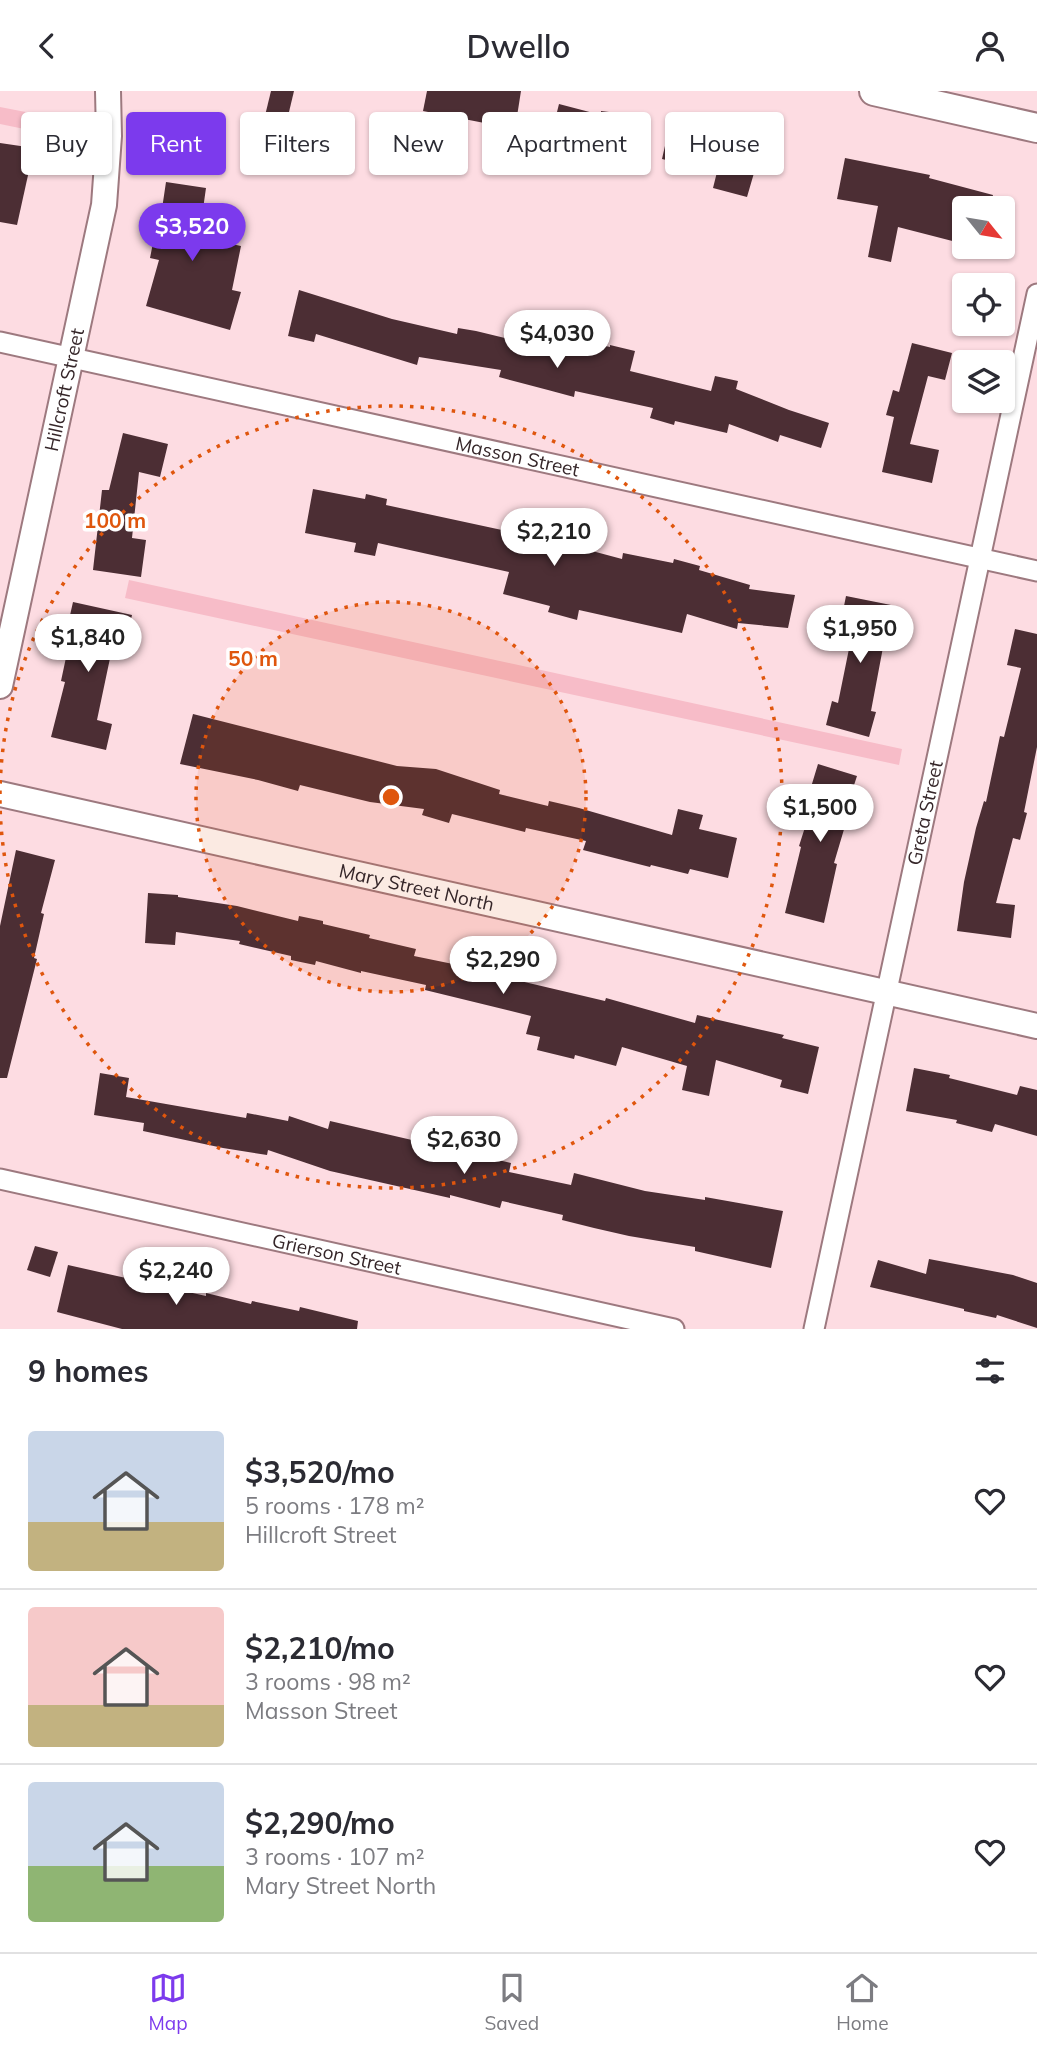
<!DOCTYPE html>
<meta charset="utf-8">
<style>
body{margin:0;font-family:Mulish,sans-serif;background:#f7f7f7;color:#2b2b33;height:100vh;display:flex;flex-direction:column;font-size:26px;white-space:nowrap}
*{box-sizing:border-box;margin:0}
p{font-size:23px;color:#7c7c81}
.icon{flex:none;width:38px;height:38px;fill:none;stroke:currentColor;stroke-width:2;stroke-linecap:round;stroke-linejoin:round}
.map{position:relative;height:1238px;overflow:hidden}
.panel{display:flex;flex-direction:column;background:#fff;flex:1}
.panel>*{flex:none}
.top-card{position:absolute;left:21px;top:21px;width:996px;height:63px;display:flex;gap:14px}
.needle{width:46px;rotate:120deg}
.buttons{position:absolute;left:952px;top:105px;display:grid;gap:14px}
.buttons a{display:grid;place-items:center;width:63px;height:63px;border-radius:7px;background:#fff;box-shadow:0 2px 5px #0004;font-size:35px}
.price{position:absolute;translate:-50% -60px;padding:0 16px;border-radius:24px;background:#fff;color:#222;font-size:23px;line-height:46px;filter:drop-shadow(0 2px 4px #0008)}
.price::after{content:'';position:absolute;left:50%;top:42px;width:21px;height:16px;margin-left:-10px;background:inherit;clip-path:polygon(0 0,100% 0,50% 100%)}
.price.selected{background:#7c3aed;color:#fff}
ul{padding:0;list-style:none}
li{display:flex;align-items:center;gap:21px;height:175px;padding:0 28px}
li+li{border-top:2px solid #e1e1e2}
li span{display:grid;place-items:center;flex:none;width:196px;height:140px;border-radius:7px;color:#555}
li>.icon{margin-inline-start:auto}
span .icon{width:84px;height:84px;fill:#fffc;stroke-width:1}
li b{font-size:30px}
h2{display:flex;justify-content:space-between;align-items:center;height:84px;padding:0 28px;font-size:30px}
.tag{padding:0 24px;border-radius:7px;background:#fff;box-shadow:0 2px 5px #0004;font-size:24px;line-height:63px}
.tag.selected{background:#7c3aed;color:#fff}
header{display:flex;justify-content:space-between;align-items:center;height:91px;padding:0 28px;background:#fff;font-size:32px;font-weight:600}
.menu{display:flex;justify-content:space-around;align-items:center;height:98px;border-top:2px solid #e1e1e2;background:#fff;font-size:19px;color:#7c7c81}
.menu a{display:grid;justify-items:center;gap:4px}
.menu .selected{color:#7c3aed}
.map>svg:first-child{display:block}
.green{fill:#f7bcc8}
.building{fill:#4c2e34}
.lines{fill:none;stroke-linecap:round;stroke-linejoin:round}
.minor-casing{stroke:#9d797f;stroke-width:23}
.tertiary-casing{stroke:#9d797f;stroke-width:28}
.secondary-casing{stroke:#9d797f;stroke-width:32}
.minor{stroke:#fff;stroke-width:19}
.tertiary{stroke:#fff;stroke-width:24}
.secondary{stroke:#fff;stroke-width:28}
.ring{fill:none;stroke:#df560d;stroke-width:3.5;stroke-dasharray:3.5 7}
.labels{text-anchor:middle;stroke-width:7;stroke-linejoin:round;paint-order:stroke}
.street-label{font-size:19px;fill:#352629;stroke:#fff}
.centre{fill:#df560d;stroke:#fff;stroke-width:3.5}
.ring-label{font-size:21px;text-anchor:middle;font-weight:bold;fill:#df560d;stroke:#fff;stroke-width:7;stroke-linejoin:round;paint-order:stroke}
</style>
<header><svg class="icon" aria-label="back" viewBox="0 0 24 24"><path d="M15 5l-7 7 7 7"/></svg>Dwello<svg class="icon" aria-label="person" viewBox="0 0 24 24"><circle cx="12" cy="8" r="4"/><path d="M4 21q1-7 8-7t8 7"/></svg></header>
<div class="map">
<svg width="1037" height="1238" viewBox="0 0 1037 1238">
<rect width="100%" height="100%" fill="#fddce2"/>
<!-- green -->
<g class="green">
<polygon points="0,16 82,32 83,50 0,33"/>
<polygon points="129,489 902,658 899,674 125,507"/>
</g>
<!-- building -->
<g class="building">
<polygon points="271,0 294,0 284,42 262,37"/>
<polygon points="427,0 521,0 515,38 423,20"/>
<polygon points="559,13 601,24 601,20 625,23 618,71 594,68 596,58 551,45"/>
<polygon points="670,33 761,58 747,106 713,97 717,81 662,68"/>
<polygon points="0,52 34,57 17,134 0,131"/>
<polygon points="845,67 930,84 929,87 993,104 990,117 964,117 964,153 898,136 891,171 868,166 878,115 837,108"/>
<polygon points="166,91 206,97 199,146 241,155 232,199 241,201 230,239 146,215 159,169 150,167 156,137 159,138"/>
<polygon points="299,199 392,228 457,243 458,237 476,240 558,260 561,245 610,256 610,254 635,260 630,280 711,300 715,285 738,290 736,298 789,319 829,332 821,357 780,344 778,351 729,333 727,342 675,330 674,334 650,327 653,317 575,300 574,306 548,299 499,286 501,279 419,266 417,274 316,243 314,251 288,245"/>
<polygon points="912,252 952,262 945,289 928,285 910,353 939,359 932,392 882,381 894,326 886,324 893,299 899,301"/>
<polygon points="123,342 168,353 160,386 139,381 132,447 146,449 141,486 93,479 102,399 109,399"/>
<polygon points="313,398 365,408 366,403 387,408 386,414 566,453 622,468 623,462 673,472 674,468 700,475 699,479 750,494 749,498 795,504 788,537 738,532 737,538 687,523 682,542 579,519 577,529 548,521 550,515 503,503 509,481 378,452 375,465 354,461 356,452 305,442"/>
<polygon points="846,505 891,514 871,620 876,621 869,646 826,634 832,610 838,612 851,548 838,545"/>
<polygon points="73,511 132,524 125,555 113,553 97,629 112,633 106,659 51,646 65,591 61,590 71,543 66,542"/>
<polygon points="1015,538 1037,543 1037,656 1024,721 1027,722 1020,749 1013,747 996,812 1015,814 1011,847 957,840 964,791 976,737 984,710 986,711 1000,645 1004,646 1021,577 1007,574"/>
<polygon points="193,623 397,675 436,678 500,699 499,703 548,715 549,710 579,717 672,744 678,718 703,724 699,738 737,747 728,787 690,778 688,783 651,774 650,776 583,759 586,750 526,737 525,741 452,723 449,732 422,724 424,718 370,711 300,694 298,700 258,689 180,673"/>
<polygon points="818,673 857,685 841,734 845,735 834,772 837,773 824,832 785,822 801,756 799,755 814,708 808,706"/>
<polygon points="16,759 55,769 41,822 44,823 34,867 37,868 7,987 0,987 0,835"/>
<polygon points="148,802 178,804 178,806 237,815 298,830 299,825 323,830 323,833 370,844 369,847 416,858 414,865 487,880 488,878 517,886 516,889 605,910 606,907 695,932 697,924 784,944 782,947 819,956 808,1003 780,996 782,989 716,969 709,1005 682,999 687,975 622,956 616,975 575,964 574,968 537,959 540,946 526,943 531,925 425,899 426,894 361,880 361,882 316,870 315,874 291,869 291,865 239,853 240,850 176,841 175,854 145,852"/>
<polygon points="914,977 950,984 949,987 1017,1004 1020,995 1037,999 1037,1045 995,1033 992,1041 956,1032 957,1029 906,1020"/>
<polygon points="100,982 129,987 126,1006 246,1027 247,1022 288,1030 289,1025 328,1038 330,1030 511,1072 509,1081 571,1094 574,1082 645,1100 705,1109 705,1106 783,1120 771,1177 695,1160 695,1156 629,1145 594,1137 562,1129 563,1124 502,1110 500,1117 450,1104 450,1107 330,1080 268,1059 267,1064 223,1057 143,1040 144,1032 94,1024"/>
<polygon points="35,1155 58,1161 50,1186 27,1179"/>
<polygon points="929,1168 1013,1184 1037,1192 1037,1237 997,1224 996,1227 964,1220 964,1218 870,1196 878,1169 926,1183"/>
<polygon points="68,1174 206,1205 206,1202 251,1213 252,1210 299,1220 300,1216 358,1230 357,1238 122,1238 57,1221"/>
</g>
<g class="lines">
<!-- minor casing -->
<g class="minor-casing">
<g id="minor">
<path id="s1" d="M0,251l1037,229"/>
<path id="s2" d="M0,1088l674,150"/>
<path id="s3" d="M814,1238c72,-346 150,-690 223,-1035"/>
</g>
</g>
<!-- tertiary casing -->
<g class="tertiary-casing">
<g id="tertiary">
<path id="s4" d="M0,595l104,-481 5,-69 -1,-45"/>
<path id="s5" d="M0,703l1037,232"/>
</g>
</g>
<!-- secondary casing -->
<g class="secondary-casing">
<polyline id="secondary" points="874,0 1037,37"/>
</g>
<!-- minor -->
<use href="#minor" class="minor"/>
<!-- tertiary -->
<use href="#tertiary" class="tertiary"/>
<!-- secondary -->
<use href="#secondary" class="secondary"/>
</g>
<!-- distance rings -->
<circle cx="391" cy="706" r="195" fill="#df560d" fill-opacity=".12"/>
<g class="ring">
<circle cx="391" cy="706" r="195"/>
<path d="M0 703A391 391 0 1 1 0 709"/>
</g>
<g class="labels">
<!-- street labels -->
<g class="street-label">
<text dy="7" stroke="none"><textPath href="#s4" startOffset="303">Hillcroft Street</textPath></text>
<text dy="7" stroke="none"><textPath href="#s1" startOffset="530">Masson Street</textPath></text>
<text dy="7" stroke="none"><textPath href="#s3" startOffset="528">Greta Street</textPath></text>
<text dy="7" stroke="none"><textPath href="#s5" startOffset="427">Mary Street North</textPath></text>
<text dy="7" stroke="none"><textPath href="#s2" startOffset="345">Grierson Street</textPath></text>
</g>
</g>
<circle cx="391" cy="706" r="10" class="centre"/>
<g class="ring-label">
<text x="115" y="437">100 m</text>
<text x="253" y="575">50 m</text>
</g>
</svg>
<div class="buttons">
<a><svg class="needle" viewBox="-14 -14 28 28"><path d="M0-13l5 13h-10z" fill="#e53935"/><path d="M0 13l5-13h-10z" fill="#7c7c81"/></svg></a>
<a><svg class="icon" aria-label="locate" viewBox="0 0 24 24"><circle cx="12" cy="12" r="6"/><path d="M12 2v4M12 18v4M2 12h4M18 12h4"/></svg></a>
<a><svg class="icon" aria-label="layers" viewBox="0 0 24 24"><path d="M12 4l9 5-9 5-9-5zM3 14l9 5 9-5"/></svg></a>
</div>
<b class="price selected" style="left:192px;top:172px">$3,520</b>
<b class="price" style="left:557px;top:279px">$4,030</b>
<b class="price" style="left:554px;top:477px">$2,210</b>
<b class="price" style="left:860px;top:574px">$1,950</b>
<b class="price" style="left:88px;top:583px">$1,840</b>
<b class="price" style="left:820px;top:753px">$1,500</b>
<b class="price" style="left:503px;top:905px">$2,290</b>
<b class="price" style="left:464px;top:1085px">$2,630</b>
<b class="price" style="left:176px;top:1216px">$2,240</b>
<div class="top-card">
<a class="tag">Buy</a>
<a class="tag selected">Rent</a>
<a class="tag">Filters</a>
<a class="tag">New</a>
<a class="tag">Apartment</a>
<a class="tag">House</a>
</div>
</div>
<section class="panel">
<h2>9 homes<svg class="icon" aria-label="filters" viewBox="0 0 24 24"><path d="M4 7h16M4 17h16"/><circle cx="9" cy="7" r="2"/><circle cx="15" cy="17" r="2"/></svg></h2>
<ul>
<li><span style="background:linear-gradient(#c9d6e8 65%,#c2b280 0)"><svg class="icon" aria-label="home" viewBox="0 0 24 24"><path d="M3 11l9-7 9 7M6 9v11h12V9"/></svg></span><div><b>$3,520/mo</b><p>5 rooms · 178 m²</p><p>Hillcroft Street</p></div><svg class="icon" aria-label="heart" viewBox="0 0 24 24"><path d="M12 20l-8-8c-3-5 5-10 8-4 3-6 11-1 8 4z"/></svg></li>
<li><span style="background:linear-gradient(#f6c9c9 70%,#c2b280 0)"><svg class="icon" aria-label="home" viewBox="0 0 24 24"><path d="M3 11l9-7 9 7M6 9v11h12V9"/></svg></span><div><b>$2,210/mo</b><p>3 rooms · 98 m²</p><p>Masson Street</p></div><svg class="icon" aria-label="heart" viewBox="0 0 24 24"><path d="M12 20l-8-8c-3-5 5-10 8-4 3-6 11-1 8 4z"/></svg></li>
<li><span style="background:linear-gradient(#c9d6e8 60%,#8fb573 0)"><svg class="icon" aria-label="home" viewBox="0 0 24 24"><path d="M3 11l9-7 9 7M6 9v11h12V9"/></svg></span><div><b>$2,290/mo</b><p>3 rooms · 107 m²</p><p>Mary Street North</p></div><svg class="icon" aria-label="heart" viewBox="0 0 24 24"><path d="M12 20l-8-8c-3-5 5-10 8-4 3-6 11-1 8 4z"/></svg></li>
</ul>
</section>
<nav class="menu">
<a class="selected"><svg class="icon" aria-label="map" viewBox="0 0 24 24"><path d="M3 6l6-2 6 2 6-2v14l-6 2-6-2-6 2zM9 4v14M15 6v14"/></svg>Map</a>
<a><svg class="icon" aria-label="saved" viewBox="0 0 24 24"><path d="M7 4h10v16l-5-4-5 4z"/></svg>Saved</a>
<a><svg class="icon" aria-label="home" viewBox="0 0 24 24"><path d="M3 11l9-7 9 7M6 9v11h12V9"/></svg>Home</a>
</nav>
